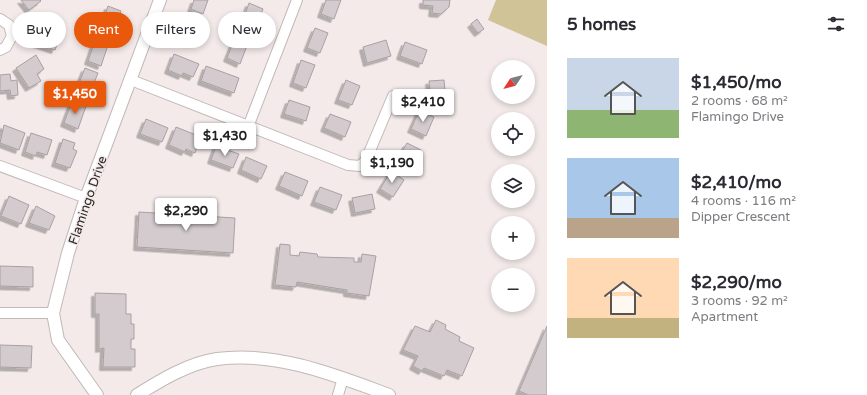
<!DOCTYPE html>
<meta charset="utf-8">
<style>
body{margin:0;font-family:"Varela Round",sans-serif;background:#f2f2f3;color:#2b2b33;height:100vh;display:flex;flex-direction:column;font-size:15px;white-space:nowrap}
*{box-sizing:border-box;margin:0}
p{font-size:13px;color:#7c7c81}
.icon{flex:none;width:22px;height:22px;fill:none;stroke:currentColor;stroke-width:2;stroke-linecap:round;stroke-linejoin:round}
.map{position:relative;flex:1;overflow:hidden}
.side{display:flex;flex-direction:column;background:#fff;width:320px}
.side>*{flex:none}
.hud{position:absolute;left:12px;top:12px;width:380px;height:36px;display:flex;gap:8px}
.needle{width:26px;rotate:234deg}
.controls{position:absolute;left:491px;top:60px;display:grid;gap:8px}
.controls a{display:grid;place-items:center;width:44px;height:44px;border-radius:50%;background:#fff;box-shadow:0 2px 6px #0003;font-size:20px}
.price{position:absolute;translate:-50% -34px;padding:0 9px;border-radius:4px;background:#fff;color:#222;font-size:13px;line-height:26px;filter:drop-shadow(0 1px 2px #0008)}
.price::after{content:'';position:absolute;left:50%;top:24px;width:12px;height:9px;margin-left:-6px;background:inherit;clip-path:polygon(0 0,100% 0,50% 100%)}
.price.selected{background:#ea580c;color:#fff}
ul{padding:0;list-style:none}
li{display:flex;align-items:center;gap:12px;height:100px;padding:0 20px}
li span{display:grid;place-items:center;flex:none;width:112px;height:80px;border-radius:0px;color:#555}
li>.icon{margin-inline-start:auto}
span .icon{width:48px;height:48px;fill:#fffc;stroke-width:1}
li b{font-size:17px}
h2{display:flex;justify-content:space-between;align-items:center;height:48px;padding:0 20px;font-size:17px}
.pill{padding:0 14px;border-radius:18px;background:#fff;box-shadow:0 2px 6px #0003;font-size:14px;line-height:36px}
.pill.selected{background:#ea580c;color:#fff}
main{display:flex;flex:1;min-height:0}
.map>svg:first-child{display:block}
.green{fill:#d0c397}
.building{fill:#d3cbce;stroke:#a8a0a3;filter:url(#shadow)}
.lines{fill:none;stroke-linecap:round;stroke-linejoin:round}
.minor-casing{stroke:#c1b9b8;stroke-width:12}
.tertiary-casing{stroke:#c1b9b8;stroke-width:14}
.minor{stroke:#fff;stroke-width:10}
.tertiary{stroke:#fff;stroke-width:12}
.labels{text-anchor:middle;stroke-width:3;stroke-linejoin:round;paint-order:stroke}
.street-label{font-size:13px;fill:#2d2929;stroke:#f3eae9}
</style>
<main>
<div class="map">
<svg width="547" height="395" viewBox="0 0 547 395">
<defs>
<filter id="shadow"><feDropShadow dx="-3.5" dy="3.5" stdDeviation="0" flood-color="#0004"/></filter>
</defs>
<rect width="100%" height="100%" fill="#f3eae9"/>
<!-- green -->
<polygon class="green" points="496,0 547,0 547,46 488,20"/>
<!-- building -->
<g class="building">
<polygon points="21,0 40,0 41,1 29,10"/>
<polygon points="194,0 208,0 203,14 191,9"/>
<polygon points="326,0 341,0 334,19 321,14"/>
<polygon points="423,0 450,0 449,7 441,14 432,13 433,6 423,5"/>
<polygon points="249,3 263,9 253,34 240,29"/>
<polygon points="108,6 121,11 112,33 100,29"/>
<polygon points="187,18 199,23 190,44 179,39"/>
<polygon points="477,19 484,29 478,33 471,24"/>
<polygon points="40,24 53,28 50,36 59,39 55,50 34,43"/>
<polygon points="315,28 328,33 320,53 307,48"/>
<polygon points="96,38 109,42 101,66 88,61"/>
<polygon points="235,38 248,43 240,64 227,58"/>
<polygon points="386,40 391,56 367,63 363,47"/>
<polygon points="405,42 427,50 422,64 400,56"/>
<polygon points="174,54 199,64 193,77 183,73 182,76 168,70"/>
<polygon points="36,55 44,69 37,74 41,81 29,88 16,68"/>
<polygon points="301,60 315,65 306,88 293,83"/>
<polygon points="206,66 239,78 234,93 201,81"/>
<polygon points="85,68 98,73 89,96 76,91"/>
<polygon points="10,74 11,81 17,80 18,95 11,96 10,90 0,91 0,75"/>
<polygon points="346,80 360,86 352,105 338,100"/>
<polygon points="444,80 446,101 431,102 429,81"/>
<polygon points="289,100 310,107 306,121 284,114"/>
<polygon points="72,101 86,106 78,129 64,123"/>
<polygon points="419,111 434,117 426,136 411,129"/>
<polygon points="330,114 351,122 345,137 324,128"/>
<polygon points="146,119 168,128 162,142 140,134"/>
<polygon points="4,125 25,133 19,150 0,143"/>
<polygon points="176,127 201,137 195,153 186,149 185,152 169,145"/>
<polygon points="31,133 52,140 47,155 37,152 36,156 25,152"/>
<polygon points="63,139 75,143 73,149 77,151 70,168 55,163"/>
<polygon points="407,143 421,150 411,168 397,160"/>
<polygon points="216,146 239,154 233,168 211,160"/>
<polygon points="246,157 267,166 261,179 241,170"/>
<polygon points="391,171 404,180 393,197 380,189"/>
<polygon points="285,172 308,181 302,196 279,186"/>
<polygon points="320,187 342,195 336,210 314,202"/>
<polygon points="372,194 375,209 355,213 352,198"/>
<polygon points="9,196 29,205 21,224 1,216"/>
<polygon points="36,206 55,216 49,230 29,223"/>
<polygon points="139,212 235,218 233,253 137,247"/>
<polygon points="280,244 290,245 290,255 299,256 300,252 317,254 318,257 354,258 354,262 361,262 362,254 376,256 369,296 347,293 347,290 297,282 296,287 275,285"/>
<polygon points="0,266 33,267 33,287 0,286"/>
<polygon points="95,293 126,294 126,314 131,314 131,324 134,324 134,339 131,339 131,349 135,349 135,367 103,367 104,348 99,349 99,314 95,314"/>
<polygon points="436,320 446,325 445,329 460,337 459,341 474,348 462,376 447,370 444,376 424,368 422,371 413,366 418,356 403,350 415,326 430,332"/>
<polygon points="547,326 547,395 528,395 519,391"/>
<polygon points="0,345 32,346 31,368 0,367"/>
</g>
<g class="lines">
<!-- minor casing -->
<g class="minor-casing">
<g id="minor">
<polyline points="0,19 9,25 12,36 6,47 0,50"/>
<polyline points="131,80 348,165 360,166 366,160 393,96"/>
<polyline points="248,127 297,0"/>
<polyline points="0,166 86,198"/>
<polyline points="0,313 53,313"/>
<polyline points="338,395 343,378"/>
</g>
</g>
<!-- tertiary casing -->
<g class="tertiary-casing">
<g id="tertiary">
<polyline points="97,395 58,340 53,313 68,253 86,198 160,0"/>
<path d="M137,395c24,-15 52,-32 80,-36 59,-8 118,16 172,36"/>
</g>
</g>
<!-- minor -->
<use href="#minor" class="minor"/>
<!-- tertiary -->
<use href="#tertiary" class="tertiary"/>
</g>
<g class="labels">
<!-- street labels -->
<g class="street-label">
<text transform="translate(87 200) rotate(-71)" y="5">Flamingo Drive</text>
</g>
</g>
</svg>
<div class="controls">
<a><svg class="needle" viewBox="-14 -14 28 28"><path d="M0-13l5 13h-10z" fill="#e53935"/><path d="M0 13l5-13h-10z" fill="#7c7c81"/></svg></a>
<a><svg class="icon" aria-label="locate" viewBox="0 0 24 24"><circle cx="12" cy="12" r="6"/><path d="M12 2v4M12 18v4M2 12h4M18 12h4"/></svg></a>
<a><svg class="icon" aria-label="layers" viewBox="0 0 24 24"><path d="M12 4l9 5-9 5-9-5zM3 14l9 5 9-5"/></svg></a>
<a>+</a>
<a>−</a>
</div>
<b class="price selected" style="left:75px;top:115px">$1,450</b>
<b class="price" style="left:423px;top:123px">$2,410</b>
<b class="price" style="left:225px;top:157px">$1,430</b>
<b class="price" style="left:392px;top:184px">$1,190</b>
<b class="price" style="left:186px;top:232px">$2,290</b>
<div class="hud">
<a class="pill">Buy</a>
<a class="pill selected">Rent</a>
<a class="pill">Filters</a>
<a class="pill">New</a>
</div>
</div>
<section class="side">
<h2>5 homes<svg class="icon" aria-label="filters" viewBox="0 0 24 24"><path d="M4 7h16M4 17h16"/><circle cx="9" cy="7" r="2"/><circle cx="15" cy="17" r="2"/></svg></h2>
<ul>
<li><span style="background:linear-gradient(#c9d6e8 65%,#8fb573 0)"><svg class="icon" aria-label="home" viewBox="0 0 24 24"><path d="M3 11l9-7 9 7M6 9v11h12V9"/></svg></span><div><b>$1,450/mo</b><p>2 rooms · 68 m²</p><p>Flamingo Drive</p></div></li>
<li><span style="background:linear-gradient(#a9c7e8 75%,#b9a48a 0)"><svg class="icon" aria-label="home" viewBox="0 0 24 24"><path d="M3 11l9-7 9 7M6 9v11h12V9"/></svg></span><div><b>$2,410/mo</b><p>4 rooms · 116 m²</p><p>Dipper Crescent</p></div></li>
<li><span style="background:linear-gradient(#ffd9b3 75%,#c2b280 0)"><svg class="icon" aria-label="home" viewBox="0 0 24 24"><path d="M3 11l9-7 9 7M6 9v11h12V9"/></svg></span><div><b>$2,290/mo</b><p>3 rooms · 92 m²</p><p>Apartment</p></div></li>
</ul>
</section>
</main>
